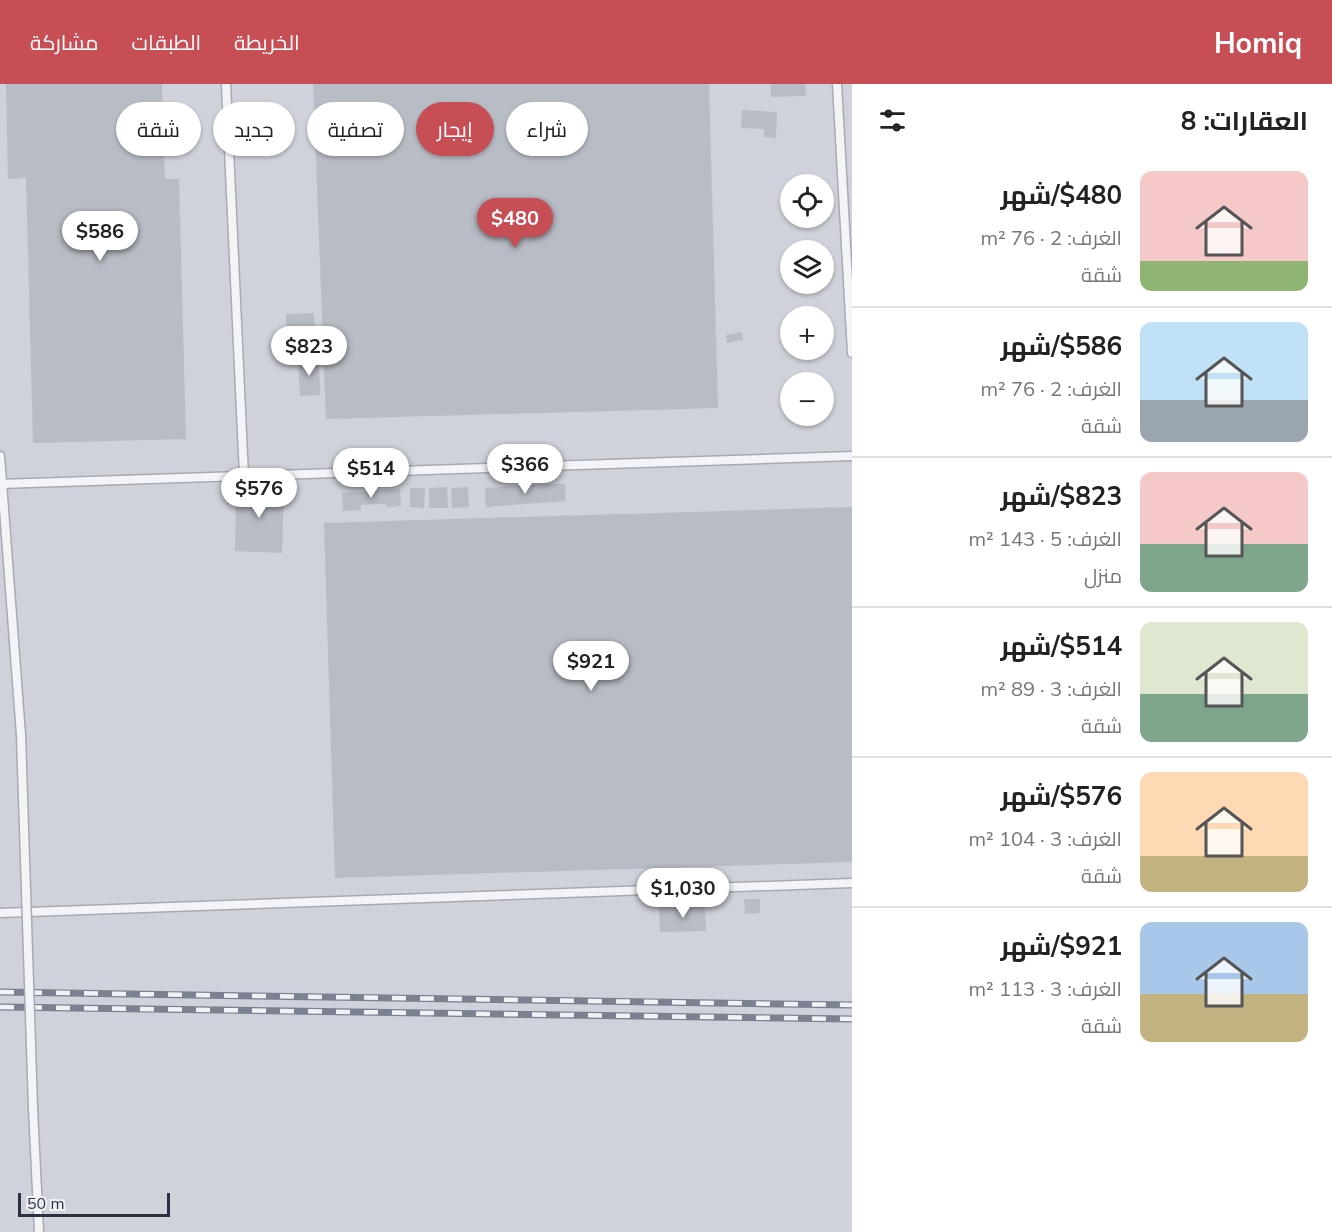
<!DOCTYPE html>
<html lang="ar">
<meta charset="utf-8">
<style>
body{margin:0;font-family:Mulish,Cairo,sans-serif;background:#f2f2f2;color:#222;direction:rtl;height:100vh;display:flex;flex-direction:column;font-size:22px;white-space:nowrap}
*{box-sizing:border-box;margin:0}
p{font-size:20px;color:#767676}
.icon{flex:none;width:33px;height:33px;fill:none;stroke:currentColor;stroke-width:2;stroke-linecap:round;stroke-linejoin:round}
.map{position:relative;flex:1;overflow:hidden;direction:ltr}
.sheet{display:flex;flex-direction:column;background:#fff;width:480px}
.sheet>*{flex:none}
.guide{position:absolute;left:18px;top:18px;width:570px;height:54px;direction:rtl;display:flex;gap:12px}
.tools{position:absolute;left:780px;top:90px;display:grid;gap:12px}
.tools a{display:grid;place-items:center;width:54px;height:54px;border-radius:50%;background:#fff;box-shadow:0 2px 4px #0004;font-size:30px}
.scale{position:absolute;left:18px;bottom:15px;width:152px;box-sizing:border-box;padding-left:6px;border:3px solid #2a303f;border-top:0;font-size:16px;line-height:21px;white-space:nowrap;color:#2a303f;-webkit-text-stroke:4px #f0f2f6;paint-order:stroke}
.price{position:absolute;translate:-50% -51px;padding:0 14px;border-radius:21px;background:#fff;color:#222;font-size:20px;line-height:39px;filter:drop-shadow(0 2px 3px #0008)}
.price::after{content:'';position:absolute;left:50%;top:36px;width:18px;height:14px;margin-left:-9px;background:inherit;clip-path:polygon(0 0,100% 0,50% 100%)}
.price.active{background:#c64e54;color:#fff}
ul{padding:0;list-style:none}
li{display:flex;align-items:center;gap:18px;height:150px;padding:0 24px}
li+li{border-top:2px solid #e0e0e0}
li span{display:grid;place-items:center;flex:none;width:168px;height:120px;border-radius:12px;color:#555}
li>.icon{margin-inline-start:auto}
span .icon{width:72px;height:72px;fill:#fffc;stroke-width:1}
li b{font-size:26px}
h2{display:flex;justify-content:space-between;align-items:center;height:72px;padding:0 24px;font-size:26px}
.pill{padding:0 21px;border-radius:27px;background:#fff;box-shadow:0 2px 4px #0004;font-size:21px;line-height:54px}
.pill.active{background:#c64e54;color:#fff}
header{display:flex;align-items:center;gap:36px;box-sizing:border-box;height:84px;padding:0 30px;background:#c64e54;color:#fff}
header strong{font-size:28px}
nav{display:flex;gap:33px;margin-inline-start:auto;font-size:21px}
main{display:flex;flex:1;min-height:0}
.map>svg:first-child{display:block}
.built{fill:#cfd2da;fill-rule:evenodd}
.building{fill:#b8bcc5}
.lines{fill:none;stroke-linecap:round;stroke-linejoin:round}
.lane-casing{stroke:#a6aab3;stroke-width:11}
.lane{stroke:#f3f4f7;stroke-width:8}
.rail-casing{stroke:#7b8191;stroke-width:7}
.rail{stroke:#f0f2f6;stroke-width:4.5;stroke-dasharray:14;stroke-linecap:butt}
.lane-bridge-casing{stroke:#a6aab3;stroke-width:11;stroke-linecap:butt}
.lane-bridge{stroke:#f3f4f7;stroke-width:8}
</style>
<header>
<strong>Homiq</strong>
<nav><a>الخريطة</a><a>الطبقات</a><a>مشاركة</a></nav>
</header>
<main>
<section class="sheet">
<h2>العقارات: 8<svg class="icon" aria-label="filters" viewBox="0 0 24 24"><path d="M4 7h16M4 17h16"/><circle cx="9" cy="7" r="2"/><circle cx="15" cy="17" r="2"/></svg></h2>
<ul>
<li><span style="background:linear-gradient(#f6c9c9 75%,#8fb573 0)"><svg class="icon" aria-label="home" viewBox="0 0 24 24"><path d="M3 11l9-7 9 7M6 9v11h12V9"/></svg></span><div><b>$480/شهر</b><p>الغرف: 2 · 76 m²</p><p>شقة</p></div></li>
<li><span style="background:linear-gradient(#bfe0f5 65%,#9aa5b1 0)"><svg class="icon" aria-label="home" viewBox="0 0 24 24"><path d="M3 11l9-7 9 7M6 9v11h12V9"/></svg></span><div><b>$586/شهر</b><p>الغرف: 2 · 76 m²</p><p>شقة</p></div></li>
<li><span style="background:linear-gradient(#f6c9c9 60%,#7fa58c 0)"><svg class="icon" aria-label="home" viewBox="0 0 24 24"><path d="M3 11l9-7 9 7M6 9v11h12V9"/></svg></span><div><b>$823/شهر</b><p>الغرف: 5 · 143 m²</p><p>منزل</p></div></li>
<li><span style="background:linear-gradient(#dfe7d0 60%,#7fa58c 0)"><svg class="icon" aria-label="home" viewBox="0 0 24 24"><path d="M3 11l9-7 9 7M6 9v11h12V9"/></svg></span><div><b>$514/شهر</b><p>الغرف: 3 · 89 m²</p><p>شقة</p></div></li>
<li><span style="background:linear-gradient(#ffd9b3 70%,#c2b280 0)"><svg class="icon" aria-label="home" viewBox="0 0 24 24"><path d="M3 11l9-7 9 7M6 9v11h12V9"/></svg></span><div><b>$576/شهر</b><p>الغرف: 3 · 104 m²</p><p>شقة</p></div></li>
<li><span style="background:linear-gradient(#a9c7e8 60%,#c2b280 0)"><svg class="icon" aria-label="home" viewBox="0 0 24 24"><path d="M3 11l9-7 9 7M6 9v11h12V9"/></svg></span><div><b>$921/شهر</b><p>الغرف: 3 · 113 m²</p><p>شقة</p></div></li>
</ul>
</section>
<div class="map">
<svg width="852" height="1148" viewBox="0 0 852 1148">
<rect width="100%" height="100%" fill="#e1e3e9"/>
<!-- built -->
<path class="built" d="M0,0h852v1148h-852zM790,100h34v34h-34zM790,166h34v34h-34zM790,232h34v34h-34zM790,298h34v34h-34z"/>
<!-- building -->
<g class="building">
<polygon points="6,0 162,0 165,95 179,95 186,355 33,359 26,94 8,95"/>
<polygon points="313,0 709,0 718,324 326,335"/>
<polygon points="771,0 805,0 806,12 771,13"/>
<polygon points="742,26 777,28 776,54 764,53 764,45 741,44"/>
<polygon points="314,229 316,271 288,272 286,230"/>
<polygon points="742,248 743,256 727,259 726,251"/>
<polygon points="319,275 320,311 300,312 298,276"/>
<polygon points="547,400 565,400 566,417 486,423 485,404"/>
<polygon points="236,402 284,403 282,469 235,467"/>
<polygon points="447,403 448,424 429,424 429,404"/>
<polygon points="468,403 469,423 452,424 451,404"/>
<polygon points="410,404 425,404 424,424 410,423"/>
<polygon points="400,405 401,422 386,423 386,420 361,421 361,426 343,427 342,409"/>
<polygon points="852,423 852,778 335,794 324,439"/>
<polygon points="744,815 760,815 760,829 745,830"/>
<polygon points="705,821 706,847 660,848 659,823"/>
</g>
<g class="lines">
<!-- lane casing -->
<g class="lane-casing">
<g id="lane">
<polyline points="226,0 244,392"/>
<polyline points="837,0 852,269"/>
<polyline points="0,372 21,651"/>
<polyline points="0,400 852,372"/>
<polyline points="0,829 852,799"/>
<polyline points="33,1024 39,1148"/>
</g>
</g>
<!-- lane -->
<use href="#lane" class="lane"/>
<!-- rail casing -->
<g class="rail-casing">
<g id="rail">
<polyline points="0,908 852,921"/>
<polyline points="0,923 852,935"/>
</g>
</g>
<!-- rail -->
<use href="#rail" class="rail"/>
<!-- lane-bridge casing -->
<g class="lane-bridge-casing">
<polyline id="lane-bridge" points="21,651 33,1024"/>
</g>
<!-- lane-bridge -->
<use href="#lane-bridge" class="lane-bridge"/>
</g>
</svg>
<div class="tools">
<a><svg class="icon" aria-label="locate" viewBox="0 0 24 24"><circle cx="12" cy="12" r="6"/><path d="M12 2v4M12 18v4M2 12h4M18 12h4"/></svg></a>
<a><svg class="icon" aria-label="layers" viewBox="0 0 24 24"><path d="M12 4l9 5-9 5-9-5zM3 14l9 5 9-5"/></svg></a>
<a>+</a>
<a>−</a>
</div>
<div class="scale">50 m</div>
<b class="price active" style="left:515px;top:165px">$480</b>
<b class="price" style="left:100px;top:178px">$586</b>
<b class="price" style="left:309px;top:293px">$823</b>
<b class="price" style="left:525px;top:411px">$366</b>
<b class="price" style="left:371px;top:415px">$514</b>
<b class="price" style="left:259px;top:435px">$576</b>
<b class="price" style="left:591px;top:608px">$921</b>
<b class="price" style="left:683px;top:835px">$1,030</b>
<div class="guide">
<a class="pill">شراء</a>
<a class="pill active">إيجار</a>
<a class="pill">تصفية</a>
<a class="pill">جديد</a>
<a class="pill">شقة</a>
</div>
</div>
</main>
